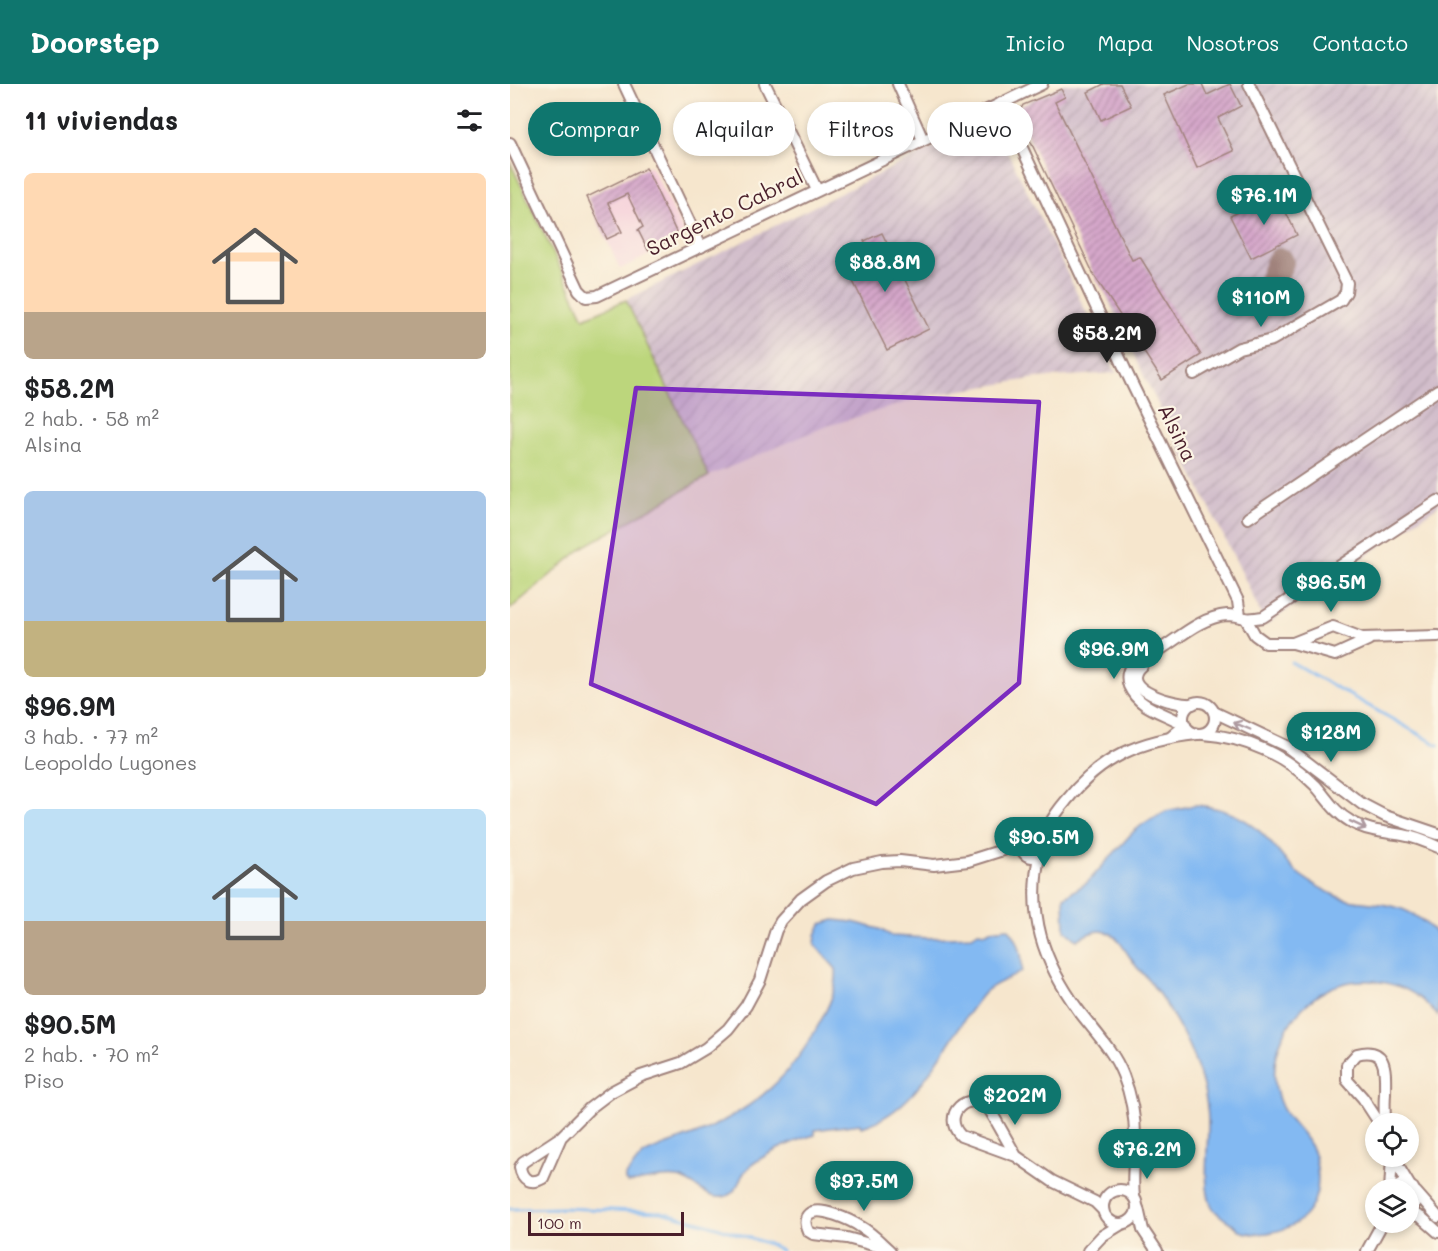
<!DOCTYPE html>
<html lang="es">
<meta charset="utf-8">
<style>
body{margin:0;font-family:Mali,sans-serif;background:#f6f6f6;color:#202124;height:100vh;display:flex;flex-direction:column;font-size:22px;white-space:nowrap}
*{box-sizing:border-box;margin:0}
p{font-size:20px;color:#757577}
.icon{flex:none;width:33px;height:33px;fill:none;stroke:currentColor;stroke-width:2;stroke-linecap:round;stroke-linejoin:round}
.map{position:relative;flex:1;overflow:hidden}
.sheet{display:flex;flex-direction:column;background:#fff;width:510px}
.sheet>*{flex:none}
.top-card{position:absolute;left:18px;top:18px;width:570px;height:54px;display:flex;gap:12px}
.tools{position:absolute;left:855px;top:1029px;display:grid;gap:12px}
.tools a{display:grid;place-items:center;width:54px;height:54px;border-radius:50%;background:#fff;box-shadow:0 3px 9px #0003;font-size:30px}
.scale{position:absolute;left:18px;bottom:15px;width:156px;box-sizing:border-box;padding-left:6px;border:3px solid #4a1f2b;border-top:0;font-size:16px;line-height:21px;white-space:nowrap;color:#4a1f2b;-webkit-text-stroke:4px #fcf5e5;paint-order:stroke}
.price{position:absolute;translate:-50% -51px;padding:0 14px;border-radius:21px;background:#0f766e;color:#fff;font-size:20px;line-height:39px;filter:drop-shadow(0 2px 3px #0008)}
.price::after{content:'';position:absolute;left:50%;top:36px;width:18px;height:14px;margin-left:-9px;background:inherit;clip-path:polygon(0 0,100% 0,50% 100%)}
.price.current{background:#222;color:#fff}
ul{padding:0;list-style:none}
li{display:grid;align-content:center;gap:12px;height:318px;padding:0 24px}
li span{display:grid;place-items:center;height:186px;border-radius:9px;color:#555}
li>.icon{margin-inline-start:auto}
span .icon{width:108px;height:108px;fill:#fffc;stroke-width:1}
li b{font-size:26px}
h2{display:flex;justify-content:space-between;align-items:center;height:72px;padding:0 24px;font-size:26px}
.chip{padding:0 21px;border-radius:27px;background:#fff;box-shadow:0 3px 9px #0003;font-size:21px;line-height:54px}
.chip.current{background:#0f766e;color:#fff}
header{display:flex;align-items:center;gap:36px;box-sizing:border-box;height:84px;padding:0 30px;background:#0f766e;color:#fff}
header strong{font-size:28px}
nav{display:flex;gap:33px;margin-inline-start:auto;font-size:21px}
main{display:flex;flex:1;min-height:0}
.map>svg:first-child{display:block}
.built{fill:#f5cfda}
.industrial{fill:url(#industrial-furrows)}
.green{fill:#bcd67b;stroke:#837a53;stroke-width:1.5}
.water{fill:#83b9f2;stroke:#666c8e;stroke-width:1.5}
.lines{fill:none;stroke-linecap:round;stroke-linejoin:round}
.stream{stroke:#83b9f2;stroke-width:3}
.taxiway{stroke:#a0827c;stroke-width:28}
.building{fill:url(#building-hatch)}
.minor-casing{stroke:#a0827c;stroke-width:14}
.minor{stroke:#fff;stroke-width:10}
.oneway{stroke:#ae9aa0}
.marked{fill:#7b2cbf;fill-opacity:0.2;stroke:#7b2cbf;stroke-width:4.5;stroke-linejoin:round}
.labels{text-anchor:middle;stroke-width:4.5;stroke-linejoin:round;paint-order:stroke}
.street-label{font-size:21px;fill:#4a1f2b;stroke:#fcf5e5}
</style>
<header>
<strong>Doorstep</strong>
<nav><a>Inicio</a><a>Mapa</a><a>Nosotros</a><a>Contacto</a></nav>
</header>
<main>
<section class="sheet">
<h2>11 viviendas<svg class="icon" aria-label="filters" viewBox="0 0 24 24"><path d="M4 7h16M4 17h16"/><circle cx="9" cy="7" r="2"/><circle cx="15" cy="17" r="2"/></svg></h2>
<ul>
<li><span style="background:linear-gradient(#ffd9b3 75%,#b9a48a 0)"><svg class="icon" aria-label="home" viewBox="0 0 24 24"><path d="M3 11l9-7 9 7M6 9v11h12V9"/></svg></span><div><b>$58.2M</b><p>2 hab. · 58 m²</p><p>Alsina</p></div></li>
<li><span style="background:linear-gradient(#a9c7e8 70%,#c2b280 0)"><svg class="icon" aria-label="home" viewBox="0 0 24 24"><path d="M3 11l9-7 9 7M6 9v11h12V9"/></svg></span><div><b>$96.9M</b><p>3 hab. · 77 m²</p><p>Leopoldo Lugones</p></div></li>
<li><span style="background:linear-gradient(#bfe0f5 60%,#b9a48a 0)"><svg class="icon" aria-label="home" viewBox="0 0 24 24"><path d="M3 11l9-7 9 7M6 9v11h12V9"/></svg></span><div><b>$90.5M</b><p>2 hab. · 70 m²</p><p>Piso</p></div></li>
</ul>
</section>
<div class="map">
<svg width="928" height="1167" viewBox="0 0 928 1167">
<defs>
<pattern id="industrial-furrows" width="10" height="10" patternUnits="userSpaceOnUse" patternTransform="scale(1.5)"><rect width="10" height="10" fill="#d1bdcb"/><path d="M-1 1l2-2M0 10L10 0M9 11l2-2" fill="none" stroke="#b5a2ae"/></pattern>
<pattern id="building-hatch" width="6" height="6" patternUnits="userSpaceOnUse" patternTransform="scale(1.5)"><rect width="6" height="6" fill="#d5a7ca"/><path d="M-1 1l2-2M0 6l6-6M5 7l2-2" fill="none" stroke="#af87a4"/></pattern>
</defs>
<rect width="100%" height="100%" fill="#fcf5e5"/>
<filter id="ink" filterUnits="userSpaceOnUse"><feTurbulence type="fractalNoise" baseFrequency=".0167" numOctaves="2"/><feDisplacementMap in="SourceGraphic" scale="12" xChannelSelector="R" yChannelSelector="G"/><feConvolveMatrix kernelMatrix="1 2 1 2 8 2 1 2 1" color-interpolation-filters="sRGB"/></filter>
<filter id="wash" filterUnits="userSpaceOnUse"><feTurbulence type="fractalNoise" baseFrequency=".008" numOctaves="4" result="noise"/><feDisplacementMap in="SourceGraphic" scale="24" xChannelSelector="R" yChannelSelector="G"/><feGaussianBlur stdDeviation="1.35" result="paint"/><feColorMatrix in="noise" values="0 0 0 0 0 0 0 0 0 0 0 0 0 0 0 0 0 1.4 0 .05"/><feComposite in="paint" operator="in"/></filter>
<g filter="url(#wash)">
<rect width="100%" height="100%" fill="#f6e6cd"/>
<!-- built -->
<polygon class="built" points="141,81 176,153 110,185 77,113"/>
<!-- industrial -->
<g class="industrial">
<polygon points="554,0 928,0 928,422 756,541 734,493 629,282 509,22"/>
<polygon points="484,40 606,289 527,294 417,312 314,343 199,392 116,216 464,43"/>
</g>
<!-- green -->
<polygon class="green" points="0,78 74,234 116,216 199,392 75,462 0,525"/>
<!-- water -->
<g class="water">
<path d="M686,721c31,3 55,14 75,38 8,9 15,19 24,28 10,8 23,16 35,22 19,11 41,8 62,13 18,4 33,15 46,29v81c-5,-5 -10,-11 -16,-16 -19,-17 -53,-23 -77,-17 -49,13 -83,68 -66,117 7,22 30,34 36,57 9,38 -3,67 -42,75 -8,2 -24,3 -32,-1 -3,-2 -6,-6 -10,-8 -8,-5 -16,-10 -20,-18 -9,-21 -2,-63 -3,-86 -2,-49 -31,-102 -60,-140 -4,-5 -9,-9 -12,-13 -18,-24 -23,-49 -59,-26l-12,-10 -1,-33 23,-14 45,-50 11,-9 23,-13z"/>
<path d="M324,836l19,2 26,7 13,7 36,2 44,-2 6,-4 7,1 5,-3 18,-2c11,11 15,28 14,43 -12,9 -28,11 -39,23 -37,43 -61,117 -122,133l-1,-3 -45,6v5c-18,4 -56,21 -69,35 -8,10 -8,24 -23,27 -16,3 -29,-16 -45,-19 -16,-3 -35,4 -50,5l-3,-2v-5c6,-6 12,-16 18,-21 10,-8 45,-17 60,-24 54,-25 87,-53 116,-107 9,-16 19,-36 17,-55l-21,-24 1,-10 5,-11z"/>
</g>
<g class="lines">
<!-- stream -->
<g class="stream">
<polyline points="781,578 928,661"/>
<polyline points="0,1125 53,1124 151,1128 197,1140 259,1160 272,1167"/>
</g>
<!-- taxiway -->
<polyline class="taxiway" points="760,202 770,178"/>
</g>
<g id="blocks">
<!-- building -->
<g class="building">
<polygon points="594,0 610,0 621,22 591,36 578,8"/>
<polygon points="679,0 692,0 697,11 720,0 731,22 708,34 724,67 687,84 654,11"/>
<polygon points="551,5 555,13 545,18 622,176 630,173 691,271 652,296 585,193 508,31 513,21"/>
<polygon points="136,84 168,152 138,166 128,146 133,143 117,110 98,119 112,148 97,155 77,113"/>
<polygon points="767,110 787,151 741,174 720,132"/>
<polygon points="372,149 419,245 377,266 332,175 357,163 354,157"/>
</g>
</g>
</g>
<g filter="url(#ink)">
<use href="#blocks" fill-opacity="0" stroke="#a0827c" stroke-width="1.5"/>
<g class="lines">
<!-- minor casing -->
<g class="minor-casing">
<g id="minor">
<polyline points="114,0 191,163"/>
<polyline points="255,0 307,106"/>
<polyline points="388,0 413,56"/>
<polyline points="491,19 622,300 728,517 730,532"/>
<polyline points="0,59 69,206 76,213 87,212 532,0"/>
<polyline points="684,290 729,264 762,256 831,216 836,208 837,199 739,0"/>
<polyline points="738,434 928,306"/>
<polyline points="736,535 745,551 756,559 783,559 825,571 858,556"/>
<polyline points="783,559 823,543 852,554 928,552"/>
<path d="M632,581c-28,24 35,41 51,39"/>
<circle cx="689" cy="634" r="16"/>
<polyline points="704,628 776,662 852,720 875,732 928,750"/>
<path d="M693,650c42,3 82,21 112,51 11,12 20,28 35,36 16,10 35,11 53,14 12,2 24,7 35,12"/>
<path d="M661,653l14,-12c-20,-13 -45,-15 -56,-39 -2,-6 -2,-13 1,-18 7,-9 18,-11 28,-17 21,-13 43,-34 69,-36 6,0 12,1 18,3 5,1 12,0 18,-1l175,-116"/>
<circle cx="522" cy="763" r="10"/>
<path d="M532,761c3,-17 13,-31 24,-44 36,-45 75,-61 131,-67"/>
<path d="M530,768c-14,61 3,110 39,159 16,21 34,39 44,64 9,22 13,48 12,72 -1,17 -3,33 -1,50"/>
<path d="M870,1040l-17,-26 -16,-18v-15l10,-11c32,-8 28,19 28,40 -1,10 0,20 0,30"/>
<path d="M51,1053l-18,41c-12,7 -21,2 -23,-11l3,-5 38,-25 29,-29 21,-16 30,-16 40,-13 25,-15 22,-19 18,-23 14,-26 16,-50 5,-9 20,-22 25,-18 27,-13 29,-6 18,-1 34,4 34,-4 38,-12 18,-9"/>
<path d="M506,1072l-26,-46c-22,-23 -50,6 -29,26l55,20 36,25 43,21 7,7"/>
<polyline points="882,1072 900,1102"/>
<circle cx="610" cy="1123" r="17"/>
<polyline points="880,1106 882,1073"/>
<polyline points="882,1106 892,1100 903,1104 907,1116 902,1124 898,1126"/>
<polyline points="906,1108 928,1133"/>
<polyline points="628,1124 633,1146 647,1167"/>
<polyline points="898,1127 912,1134 928,1148"/>
<path d="M378,1165l-41,-11 -34,-4 -5,-3c-3,-6 -4,-13 1,-17 10,-9 43,7 52,13 11,6 20,16 29,24"/>
<polyline points="578,1167 592,1152 610,1141"/>
<polyline points="857,1167 873,1138"/>
</g>
</g>
<!-- minor -->
<use href="#minor" class="minor"/>
</g>
<!-- one-way arrows -->
<defs><path id="oneway-shaft" d="M-6 0H5M1.5-3L5.5 0L1.5 3" fill="none" stroke-width="1.6" stroke-linecap="round" stroke-linejoin="round" transform="scale(1.5)"/></defs>
<g class="oneway">
<use href="#oneway-shaft" transform="translate(732 642) rotate(-157)"/>
<use href="#oneway-shaft" transform="translate(848 741) rotate(25)"/>
</g>
</g>
<!-- marked area -->
<path class="marked" d="M126,304l403,14 -20,281 -143,121 -285,-120z"/>
<g class="labels">
<!-- street labels -->
<g class="street-label">
<text transform="translate(215 129) rotate(-26)" y="7">Sargento Cabral</text>
<text transform="translate(667 349) rotate(64)" y="7">Alsina</text>
</g>
</g>
</svg>
<div class="tools">
<a><svg class="icon" aria-label="locate" viewBox="0 0 24 24"><circle cx="12" cy="12" r="6"/><path d="M12 2v4M12 18v4M2 12h4M18 12h4"/></svg></a>
<a><svg class="icon" aria-label="layers" viewBox="0 0 24 24"><path d="M12 4l9 5-9 5-9-5zM3 14l9 5 9-5"/></svg></a>
</div>
<div class="scale">100 m</div>
<b class="price" style="left:754px;top:142px">$76.1M</b>
<b class="price" style="left:375px;top:209px">$88.8M</b>
<b class="price" style="left:751px;top:244px">$110M</b>
<b class="price current" style="left:597px;top:280px">$58.2M</b>
<b class="price" style="left:821px;top:529px">$96.5M</b>
<b class="price" style="left:604px;top:596px">$96.9M</b>
<b class="price" style="left:821px;top:679px">$128M</b>
<b class="price" style="left:534px;top:784px">$90.5M</b>
<b class="price" style="left:505px;top:1042px">$202M</b>
<b class="price" style="left:637px;top:1096px">$76.2M</b>
<b class="price" style="left:354px;top:1128px">$97.5M</b>
<div class="top-card">
<a class="chip current">Comprar</a>
<a class="chip">Alquilar</a>
<a class="chip">Filtros</a>
<a class="chip">Nuevo</a>
</div>
</div>
</main>
